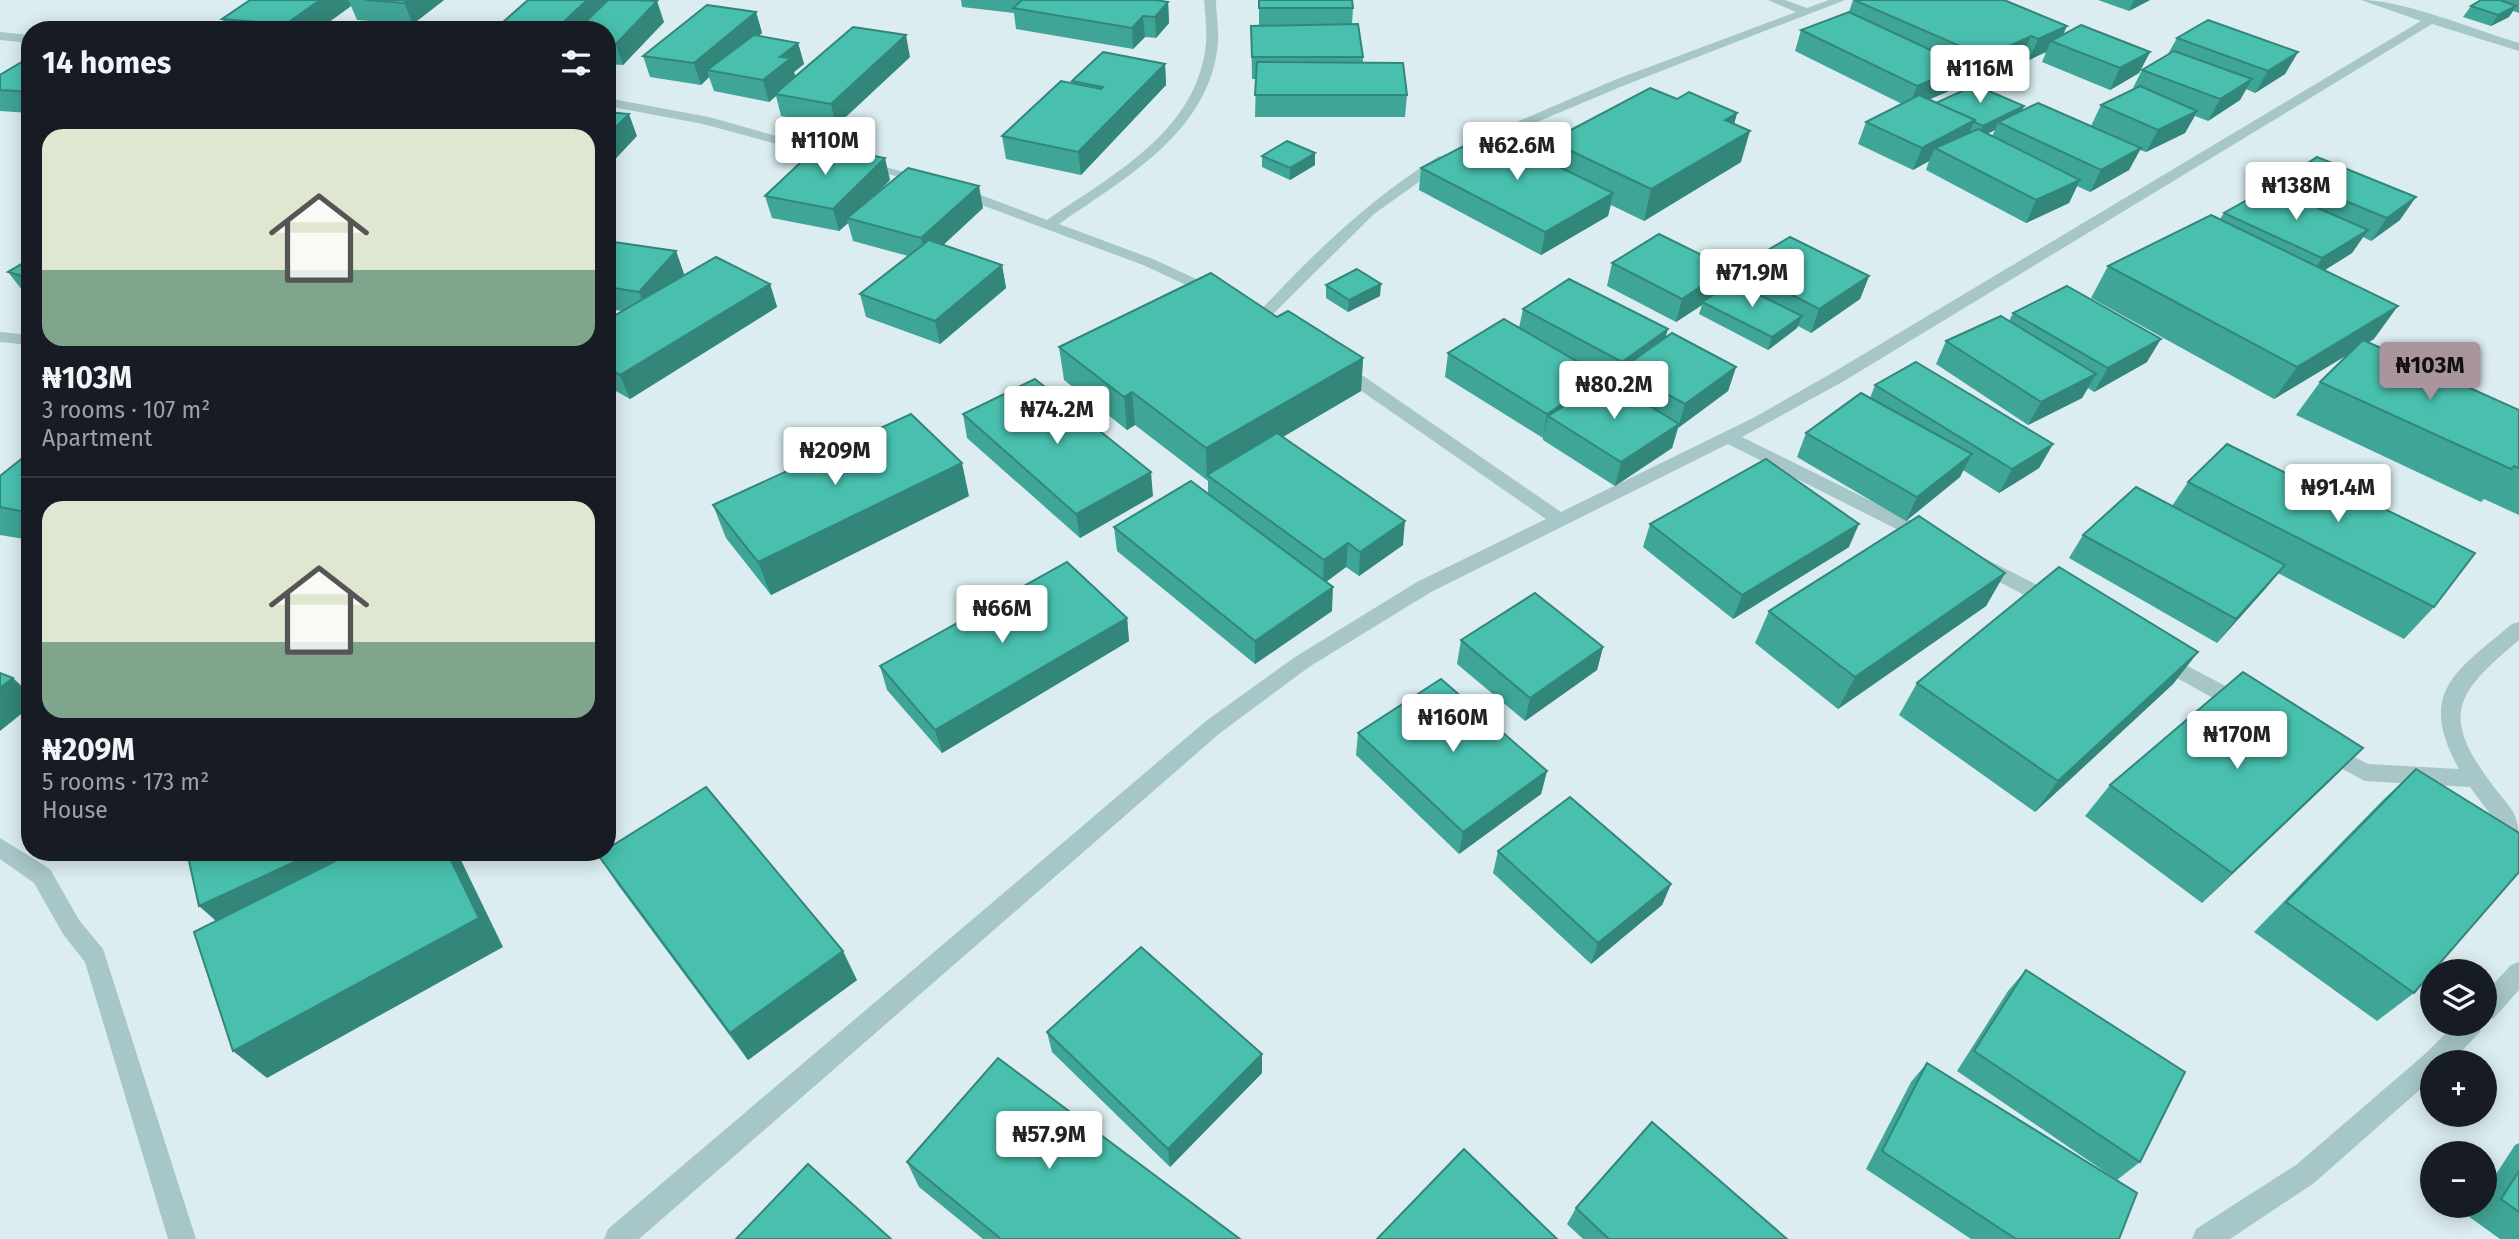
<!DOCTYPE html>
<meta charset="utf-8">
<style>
body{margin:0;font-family:"Fira Sans",sans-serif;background:#242831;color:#f1f3f6;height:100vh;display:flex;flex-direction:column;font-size:26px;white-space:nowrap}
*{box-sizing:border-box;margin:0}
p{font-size:23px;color:#9ea1a6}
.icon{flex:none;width:38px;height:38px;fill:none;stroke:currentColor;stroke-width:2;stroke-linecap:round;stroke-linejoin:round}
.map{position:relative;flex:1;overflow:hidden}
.sheet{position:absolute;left:21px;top:21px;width:595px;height:840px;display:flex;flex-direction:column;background:#171b24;border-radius:28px;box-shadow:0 4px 18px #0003}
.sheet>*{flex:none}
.fabs{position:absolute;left:2420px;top:959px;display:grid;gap:14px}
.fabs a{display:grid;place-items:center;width:77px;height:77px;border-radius:50%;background:#171b24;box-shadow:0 4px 18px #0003;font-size:35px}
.price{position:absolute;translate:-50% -60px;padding:0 16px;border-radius:7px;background:#fff;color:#222;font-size:23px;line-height:46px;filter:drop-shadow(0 2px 4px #0008)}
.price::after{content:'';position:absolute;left:50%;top:42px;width:21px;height:16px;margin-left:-10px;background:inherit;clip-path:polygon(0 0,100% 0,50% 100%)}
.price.selected{background:#aa949d;color:#111}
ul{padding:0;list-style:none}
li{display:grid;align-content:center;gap:14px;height:371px;padding:0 21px}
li+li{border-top:2px solid #363941}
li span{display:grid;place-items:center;height:217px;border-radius:21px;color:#555}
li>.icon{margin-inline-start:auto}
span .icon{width:126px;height:126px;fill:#fffc;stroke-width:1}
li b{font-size:30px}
h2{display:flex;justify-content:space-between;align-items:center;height:84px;padding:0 21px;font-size:30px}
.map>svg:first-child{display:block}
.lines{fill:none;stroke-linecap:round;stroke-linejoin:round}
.minor{fill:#a7c6c8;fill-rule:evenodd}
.wall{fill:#3fa596;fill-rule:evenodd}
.shaded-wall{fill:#33867a}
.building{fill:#49c0ae;stroke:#33867a;stroke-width:2}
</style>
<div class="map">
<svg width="2519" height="1239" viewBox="0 0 2519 1239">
<rect width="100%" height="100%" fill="#dbedf0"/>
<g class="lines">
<!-- minor -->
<g class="minor">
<path d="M1204,0h12c0,14 3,29 2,43 -8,89 -93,135 -159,181l94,35 67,31v6h-10l-67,-31 -191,-71v-6h10l85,32c65,-45 151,-89 159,-177 1,-14 -1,-29 -2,-43z"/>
<polygon points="1768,0 1785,0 1807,8 1829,0 1845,0 1625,85 1475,148 1463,145 1617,79 1796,12"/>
<path d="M2361,0c43,0 114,30 158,43v8l-87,-27 -588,357 -102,56 192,95 3,5 -3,5h-12l-194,-98 -297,148 -122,75 -89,66 -581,506h-35l4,-10 598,-508 89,-64 122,-75 129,-63 -212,-147v-8h12l215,148 194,-95 77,-44 589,-352z"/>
<polygon points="0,32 30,35 30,43 0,40"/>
<polygon points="607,98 709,117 932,180 925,184 703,124 607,106"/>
<path d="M1439,156l12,3 -77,55 -106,105h-10v-6c55,-59 111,-114 181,-157z"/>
<polygon points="0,332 30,335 30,345 0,342"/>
<polygon points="1980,556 2059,596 2062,601 2059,606 2045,606 1973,568 1971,563 1973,558"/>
<path d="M2519,622v18c-64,54 -80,75 -25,147 19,25 25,25 25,57l-8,-2 -41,-55 -105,-6 -45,-24 -3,-6 3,-6 7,-2 41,21 91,5c-43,-77 -3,-98 53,-145z"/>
<polygon points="2161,652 2250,699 2253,705 2250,711 2236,711 2154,665 2151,660 2154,655"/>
<polygon points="0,838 50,869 79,920 103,949 196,1239 168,1239 85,962 63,934 34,883 0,859"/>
<polygon points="2519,962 2519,990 2494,1018 2485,1021 2485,993 2511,965"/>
<polygon points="2455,1024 2483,1024 2480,1032 2451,1062 2432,1062 2432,1079 2314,1183 2230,1239 2192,1239 2196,1229 2296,1165 2425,1054"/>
</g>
</g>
<!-- wall -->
<g class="wall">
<polygon points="250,0 444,0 413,24 357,20 351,6 318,30 228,30 222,19"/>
<polygon points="961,0 1155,0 1168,2 1169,23 1156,38 1145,37 1133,49 1016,29 1014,13 962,7"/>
<polygon points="1259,0 1353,8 1352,24 1363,57 1363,63 1407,95 1405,117 1255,117 1256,79 1252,79 1251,26 1259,25"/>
<path d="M1853,0l210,35 87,17 -11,21 -29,17 -68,-28 4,-10 -17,8 -7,-3 -46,21 -13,-6 -7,16 -28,12 8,3 88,3 -2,4 69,16 10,-21 31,-15 10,-20 26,-16 9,-16 121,14 -13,22 -30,19 -9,-4 -6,11 -32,21 -13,-5 -10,17 -39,19 -6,-2 -11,20 -39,22 -13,-6 -8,17 -43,20 -100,-53 3,-9 -16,9 -55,-26 8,-22 36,-18 -107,-53 6,-21 48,-18zM1995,130l-3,6 -5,-2z"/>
<polygon points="2098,0 2150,0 2129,11"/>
<polygon points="2481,0 2519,0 2519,13 2513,11 2509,17 2491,26 2463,17 2471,6"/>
<polygon points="756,12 762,33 758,36 798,43 804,64 794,72 796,77 910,57 836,126 781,116 776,96 769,102 714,91 709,77 701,85 650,77 643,56"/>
<polygon points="664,22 623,65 607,64 607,30"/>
<polygon points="30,57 30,113 0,111 0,75"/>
<polygon points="1165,64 1166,85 1081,175 1006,159 1002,136 1073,83 1072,81"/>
<polygon points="1677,99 1737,113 1734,124 1741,162 1644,221 1611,205 1608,216 1541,255 1419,190 1421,168 1547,161 1550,141"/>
<polygon points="1262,156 1315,165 1290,180 1262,167"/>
<polygon points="2287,177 2400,220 2371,241 2363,237 2352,253 2325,270 2374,339 2368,342 2519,410 2519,515 2484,499 2481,502 2296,415 2320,382 2350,353 2274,399 2091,298 2108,266 2220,219 2224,213 2279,191"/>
<polygon points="890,180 878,192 983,208 943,245 1002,265 1006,288 940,344 866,317 860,294 908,256 853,241 848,223 839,231 772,218 765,196"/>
<polygon points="607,241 676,251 684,274 681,277 770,284 777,307 630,399 607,386 607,320 623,311 607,309"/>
<polygon points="30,259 30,296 26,295 8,272"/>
<polygon points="1612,263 1728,268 1722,289 1735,283 1739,267 1869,276 1860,299 1811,333 1798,326 1797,328 1768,350 1699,314 1702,305 1676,322 1607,286"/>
<polygon points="1326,285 1380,296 1348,312 1326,298"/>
<polygon points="1523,309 1665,338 1736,367 1728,391 1678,428 1672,448 1615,486 1543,440 1543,437 1543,438 1445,377 1448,353 1519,328"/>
<polygon points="2013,313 2147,362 2094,392 2088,388 2082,398 2028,425 1936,364 1946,341 2009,321"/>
<polygon points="1277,317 1363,358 1361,391 1283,437 1403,545 1359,576 1346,567 1326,582 1332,611 1255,664 1117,551 1114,527 1208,494 1208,481 1135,425 1127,430 1064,380 1059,347"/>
<polygon points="1875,385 2053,444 2039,468 1999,493 1963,470 1960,477 1906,521 1797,457 1806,433 1870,398"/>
<polygon points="963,414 1153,496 1080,538 967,438"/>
<polygon points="30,452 30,540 0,535 0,476"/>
<polygon points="2188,482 2434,607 2404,639 2278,573 2266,588 2217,643 2069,558 2083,535 2172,506"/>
<polygon points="969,496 771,595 726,538 713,505"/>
<polygon points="1650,524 1849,547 1733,619 1643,547"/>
<polygon points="2005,573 1986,606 1838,709 1755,643 1769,611"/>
<polygon points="1127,618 1129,641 942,753 887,690 880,666"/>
<polygon points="1461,640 1603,647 1597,670 1525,721 1457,664"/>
<polygon points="2198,652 2173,684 2035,812 1899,715 1917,683"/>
<polygon points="1358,733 1547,771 1541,794 1459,854 1356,755"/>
<polygon points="2416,769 2414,993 2377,1021 2254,932 2383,800"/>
<polygon points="2331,780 2202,903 2085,816 2110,785"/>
<polygon points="1498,851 1671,884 1662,905 1591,964 1493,873"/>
<polygon points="598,855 857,980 748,1060 618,885"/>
<polygon points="2026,970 2140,1162 2117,1180 1957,1071 2008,991"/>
<polygon points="1047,1032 1262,1073 1170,1167 1052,1052"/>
<polygon points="1927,1063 2119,1239 1971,1239 1866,1169 1911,1082"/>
<polygon points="2519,1143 2519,1239 2500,1239 2468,1216 2475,1206 2485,1206 2485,1191 2515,1145"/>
<polygon points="907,1162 1240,1239 983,1239 919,1187"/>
<polygon points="1576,1208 1787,1239 1583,1239 1567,1224"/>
</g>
<!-- shaded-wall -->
<g class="shaded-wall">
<polygon points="320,0 348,0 351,6 318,30 290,30 286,24"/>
<polygon points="407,0 444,0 413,24 404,3"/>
<polygon points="587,0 614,0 585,30 555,30"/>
<polygon points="2134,0 2150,0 2129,11"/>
<polygon points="657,1 664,22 623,65 616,44"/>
<polygon points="1168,2 1169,23 1156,38 1155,17"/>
<polygon points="2516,6 2509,17 2491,26 2498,15"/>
<polygon points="756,12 762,33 716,71 707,70 709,77 701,85 694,63"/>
<polygon points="1143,16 1145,37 1133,49 1132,28"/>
<polygon points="2067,26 2059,44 2051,41 2046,52 2029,60 2038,39"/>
<polygon points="906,35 910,57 836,126 831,104"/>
<polygon points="2031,36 2022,57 1976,78 1985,57"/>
<polygon points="798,43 804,64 794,72 796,80 775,94 776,96 769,102 763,80 780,57"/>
<polygon points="2150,52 2139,73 2110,90 2120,68"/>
<polygon points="2298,52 2285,74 2255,93 2268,71"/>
<polygon points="1165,64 1166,85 1081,175 1078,152"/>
<polygon points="1965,66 1956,88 1909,108 1917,86"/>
<polygon points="2252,79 2240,100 2208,121 2220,99"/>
<polygon points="2024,106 2019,118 1998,122 1995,130 1978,138 1983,126"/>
<polygon points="2197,111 2185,133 2146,152 2158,130"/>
<polygon points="1737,113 1729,143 1725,120"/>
<polygon points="629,114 637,136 607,168 607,136"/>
<polygon points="1975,120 1965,142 1935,148 1929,161 1913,170 1922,148"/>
<polygon points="1750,131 1741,162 1644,221 1651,189"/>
<polygon points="2141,148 2129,170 2090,192 2101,170"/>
<polygon points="1315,153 1315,165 1290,180 1290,168"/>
<polygon points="885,158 890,180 851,219 847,218 848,223 839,231 833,209"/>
<polygon points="2080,180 2069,203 2026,223 2036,200"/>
<polygon points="979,186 983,208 926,261 921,238"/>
<polygon points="1613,193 1608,216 1541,255 1545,232"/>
<polygon points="2416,197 2400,220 2371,241 2387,218"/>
<polygon points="2368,230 2352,253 2307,281 2322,258"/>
<polygon points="676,251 684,274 648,315 639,292"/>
<polygon points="1002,265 1006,288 940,344 935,321"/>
<polygon points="1728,268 1721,292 1702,302 1702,305 1676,322 1682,299"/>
<polygon points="1869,276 1860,299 1811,333 1819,309"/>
<polygon points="770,284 777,307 630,399 620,375"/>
<polygon points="1381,284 1380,296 1348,312 1349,300"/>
<polygon points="2398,306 2374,339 2274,399 2297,367"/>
<polygon points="1802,316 1797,328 1768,350 1772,337"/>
<polygon points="1668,329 1661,353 1621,369 1616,386 1622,362"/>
<polygon points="2161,339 2147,362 2094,392 2108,368"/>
<polygon points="1363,358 1361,391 1212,478 1207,475 1207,481 1206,448"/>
<polygon points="1736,367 1728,391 1678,428 1685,404"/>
<polygon points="2096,374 2082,398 2028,425 2041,402"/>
<polygon points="1604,377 1599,400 1548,416 1543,438 1547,414"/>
<polygon points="1132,392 1135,425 1127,430 1124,397"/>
<polygon points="1679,424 1672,448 1615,486 1621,462"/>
<polygon points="2053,444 2039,468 1999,493 2012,469"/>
<polygon points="1972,454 1960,477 1906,521 1917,497"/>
<polygon points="962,463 969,496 771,595 758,562"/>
<polygon points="1151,472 1153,496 1080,538 1076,514"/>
<polygon points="1405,521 1403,545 1359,576 1360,552"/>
<polygon points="1859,524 1849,547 1733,619 1742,595"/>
<polygon points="1348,543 1346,567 1323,584 1324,560"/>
<polygon points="2285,565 2266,588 2217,643 2236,619"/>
<polygon points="2005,573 1986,606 1838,709 1855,677"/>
<polygon points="1333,587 1332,611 1255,664 1255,641"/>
<polygon points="1127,618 1129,641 942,753 935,730"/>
<polygon points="1603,647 1597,670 1525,721 1530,698"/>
<polygon points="2198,652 2173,684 2035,812 2058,781"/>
<polygon points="13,678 30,694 30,707 0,731 0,688"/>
<polygon points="2363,748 2331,780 2202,903 2232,873"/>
<polygon points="1547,771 1541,794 1459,854 1463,832"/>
<polygon points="316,852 409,852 232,935 199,906"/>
<polygon points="447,852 457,852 503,947 267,1078 233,1051"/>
<polygon points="1671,884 1662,905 1591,964 1598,943"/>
<polygon points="843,951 857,980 748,1060 730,1033"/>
<polygon points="1262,1054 1262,1073 1170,1167 1168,1149"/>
</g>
<!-- building -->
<g class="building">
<polygon points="250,0 320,0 286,24 222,19"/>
<polygon points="365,0 407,0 404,3"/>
<polygon points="528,0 587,0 555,30 494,30"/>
<polygon points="608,0 636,0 657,1 616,44 607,43 607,30 577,30"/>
<polygon points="1022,0 1155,0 1168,2 1155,17 1143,16 1132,28 1013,8"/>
<polygon points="1259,0 1352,0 1353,8 1259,8"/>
<polygon points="1854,0 2004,0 2067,26 2038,39 2031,36 1985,57"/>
<polygon points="2481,0 2500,0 2516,6 2498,15 2471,6"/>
<polygon points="707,5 756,12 694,63 643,56"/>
<polygon points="1849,12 1965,66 1917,86 1801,30"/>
<polygon points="2208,20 2298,52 2268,71 2177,38"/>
<polygon points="1358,24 1363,57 1252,57 1251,26"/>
<polygon points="2081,25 2150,52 2120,68 2051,41"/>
<polygon points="853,27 906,35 831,104 775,94"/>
<polygon points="754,35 798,43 780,57 791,58 763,80 707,70"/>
<polygon points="2174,51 2252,79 2220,99 2142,70"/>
<polygon points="1103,52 1165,64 1078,152 1002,136 1061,81 1101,89 1103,87 1072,81"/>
<polygon points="30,57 30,92 0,90 0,75"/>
<polygon points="1257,62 1403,63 1407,95 1255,95"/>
<polygon points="1975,85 2024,106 1983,126 1974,122 1975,120 1936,103"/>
<polygon points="2140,86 2197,111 2158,130 2101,105"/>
<polygon points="1650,88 1677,99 1689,92 1737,113 1725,120 1750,131 1651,189 1550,141"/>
<polygon points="1919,95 1975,120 1922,148 1866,122"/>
<polygon points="2038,103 2141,148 2101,170 1998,122"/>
<polygon points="607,112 629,114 607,136"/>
<polygon points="1978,129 2080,180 2036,200 1935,148"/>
<polygon points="1489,133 1613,193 1545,232 1421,168"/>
<polygon points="1287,141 1315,153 1290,168 1262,156"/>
<polygon points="819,145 885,158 833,209 765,196"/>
<polygon points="2317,157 2416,197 2387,218 2287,177"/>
<polygon points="908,168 979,186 921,238 847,218"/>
<polygon points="2270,187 2368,230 2322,258 2224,213"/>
<polygon points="2211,215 2398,306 2297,367 2108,266"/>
<polygon points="1659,234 1728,268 1682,299 1612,263"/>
<polygon points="1790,237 1869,276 1819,309 1739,267"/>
<polygon points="929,240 1002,265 935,321 860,294"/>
<polygon points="607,241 676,251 639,292 607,287"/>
<polygon points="716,257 770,284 620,375 607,368 607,320"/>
<polygon points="30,259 30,278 8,272"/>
<polygon points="1357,269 1381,284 1349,300 1326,285"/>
<polygon points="1211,273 1277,317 1288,311 1363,358 1206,448 1132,392 1124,397 1059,347"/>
<polygon points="1569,279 1668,329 1622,362 1523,309"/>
<polygon points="1733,282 1802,316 1772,337 1702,302"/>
<polygon points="2067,286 2161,339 2108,368 2013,313"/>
<polygon points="2001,316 2096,374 2041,402 1946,341"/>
<polygon points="1504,319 1604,377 1547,414 1448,353"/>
<polygon points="1672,333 1736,367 1685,404 1621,369"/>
<polygon points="2363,340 2519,410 2519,468 2514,466 2511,469 2320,382"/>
<polygon points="1916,362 2053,444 2012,469 1875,385"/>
<polygon points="1035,379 1151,472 1076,514 963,414"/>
<polygon points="1607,380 1679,424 1621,462 1548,416"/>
<polygon points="1861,393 1972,454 1917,497 1806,433"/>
<polygon points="911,414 962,463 758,562 713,505"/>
<polygon points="1277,433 1405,521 1360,552 1348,543 1324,560 1207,475"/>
<polygon points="2227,444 2318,489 2327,481 2475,553 2434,607 2188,482"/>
<polygon points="30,452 30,513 0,507 0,476"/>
<polygon points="1766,459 1859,524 1742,595 1650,524"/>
<polygon points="1191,481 1333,587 1255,641 1114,527"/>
<polygon points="2136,487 2285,565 2236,619 2083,535"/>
<polygon points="1919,516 2005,573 1855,677 1769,611"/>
<polygon points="1067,562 1127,618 935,730 880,666"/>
<polygon points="2059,567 2198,652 2058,781 1917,683"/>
<polygon points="1535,593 1603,647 1530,698 1461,640"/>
<polygon points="2243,672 2363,748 2232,873 2110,785"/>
<polygon points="0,673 13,678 0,688"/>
<polygon points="1441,679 1547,771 1463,832 1358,733"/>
<polygon points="2416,769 2519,833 2519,872 2414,993 2286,902"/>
<polygon points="706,787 843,951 730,1033 598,855 602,852 607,852 607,849"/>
<polygon points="1570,797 1671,884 1598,943 1498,851"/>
<polygon points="187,852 316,852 199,906"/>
<polygon points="353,852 447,852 479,918 233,1051 194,932"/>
<polygon points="1141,947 1262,1054 1168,1149 1047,1032"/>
<polygon points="2026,970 2185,1072 2140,1162 1974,1051"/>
<polygon points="998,1058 1240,1239 1001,1239 907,1162"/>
<polygon points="1927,1063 2137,1193 2119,1239 2016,1239 1882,1151"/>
<polygon points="1652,1122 1787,1239 1609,1239 1576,1208"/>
<polygon points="1464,1149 1557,1239 1377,1239"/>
<polygon points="808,1164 891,1239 736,1239"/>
<polygon points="2519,1171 2519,1212 2501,1199"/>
</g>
</svg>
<div class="fabs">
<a><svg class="icon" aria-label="layers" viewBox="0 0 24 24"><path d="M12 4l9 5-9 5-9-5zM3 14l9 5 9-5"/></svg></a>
<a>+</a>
<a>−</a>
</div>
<b class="price" style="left:1980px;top:105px">₦116M</b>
<b class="price" style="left:825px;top:177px">₦110M</b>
<b class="price" style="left:1517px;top:182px">₦62.6M</b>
<b class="price" style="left:2296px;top:222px">₦138M</b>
<b class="price" style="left:1752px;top:309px">₦71.9M</b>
<b class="price selected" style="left:2430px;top:402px">₦103M</b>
<b class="price" style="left:1614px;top:421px">₦80.2M</b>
<b class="price" style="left:1057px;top:446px">₦74.2M</b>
<b class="price" style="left:835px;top:487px">₦209M</b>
<b class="price" style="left:2338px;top:524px">₦91.4M</b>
<b class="price" style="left:1002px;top:645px">₦66M</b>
<b class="price" style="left:1453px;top:754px">₦160M</b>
<b class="price" style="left:2237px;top:771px">₦170M</b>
<b class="price" style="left:1049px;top:1171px">₦57.9M</b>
<section class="sheet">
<h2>14 homes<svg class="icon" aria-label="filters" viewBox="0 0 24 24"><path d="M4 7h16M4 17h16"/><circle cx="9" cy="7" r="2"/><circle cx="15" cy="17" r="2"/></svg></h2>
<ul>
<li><span style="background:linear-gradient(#dfe7d0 65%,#7fa58c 0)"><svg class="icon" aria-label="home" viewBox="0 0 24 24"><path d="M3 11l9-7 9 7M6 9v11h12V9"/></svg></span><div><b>₦103M</b><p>3 rooms · 107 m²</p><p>Apartment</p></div></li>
<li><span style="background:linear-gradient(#dfe7d0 65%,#7fa58c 0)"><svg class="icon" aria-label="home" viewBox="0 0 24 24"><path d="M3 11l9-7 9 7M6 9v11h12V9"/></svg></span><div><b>₦209M</b><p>5 rooms · 173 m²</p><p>House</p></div></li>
</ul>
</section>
</div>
